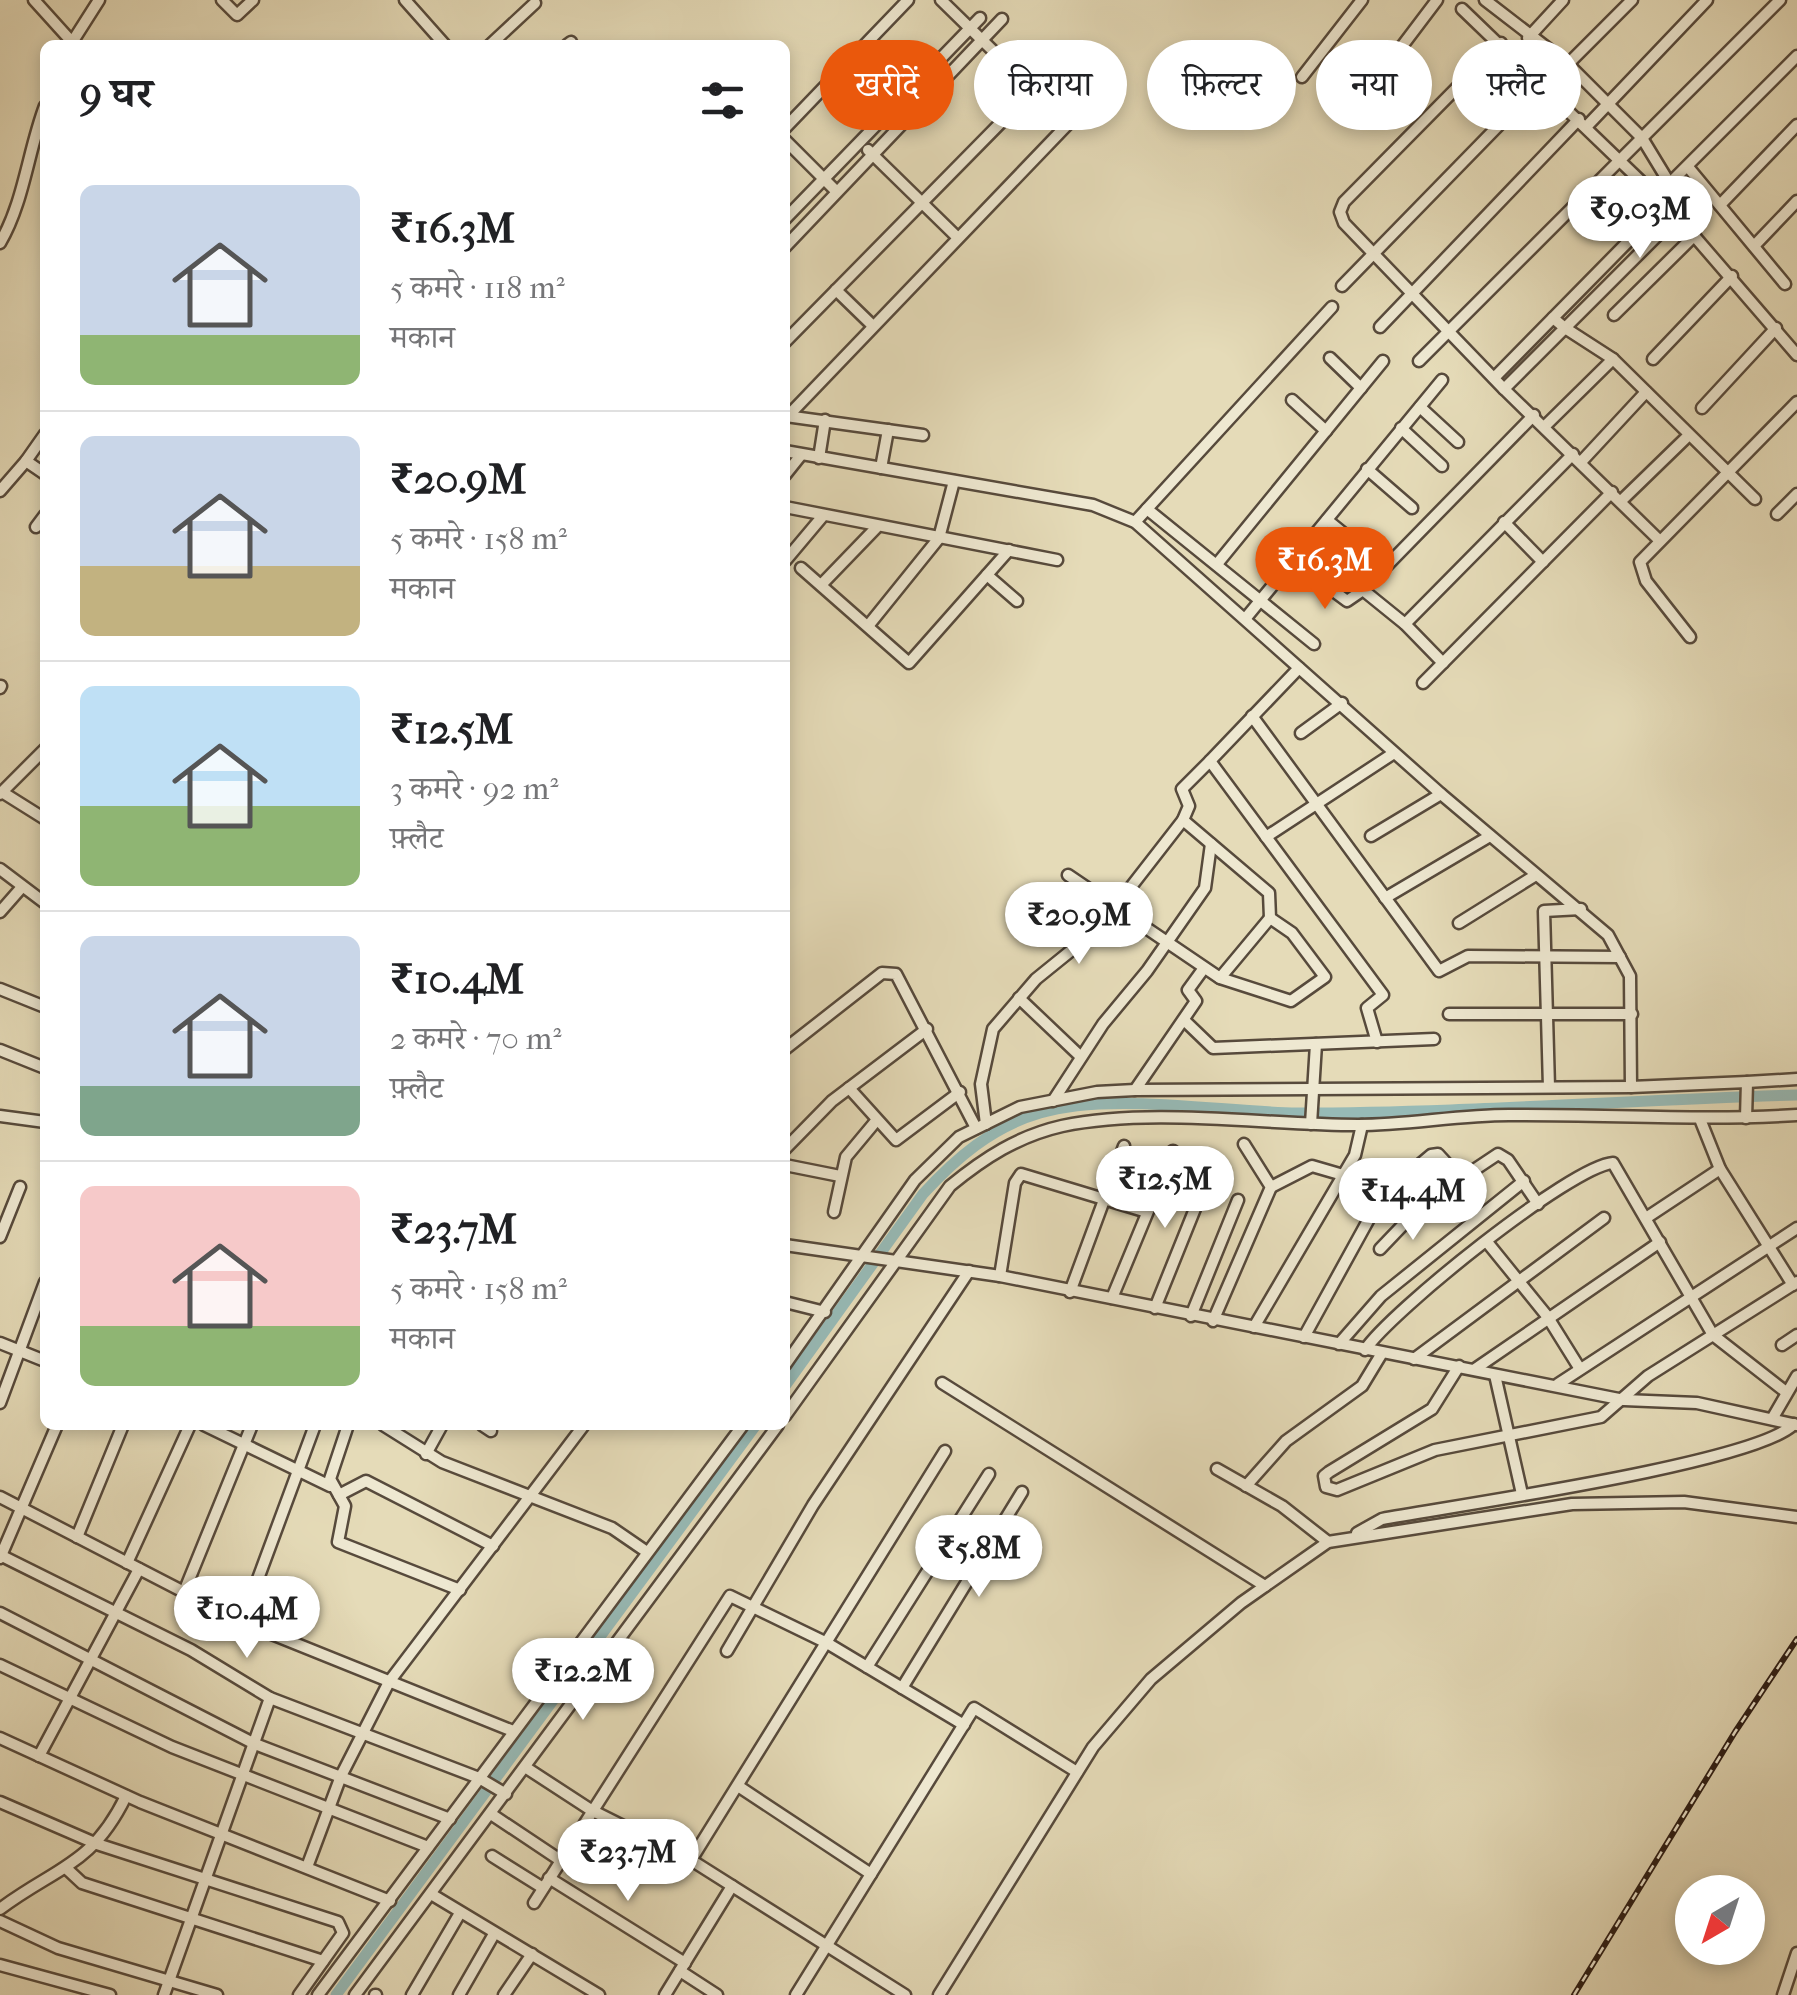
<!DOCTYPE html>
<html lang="hi">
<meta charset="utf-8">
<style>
body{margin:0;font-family:"IM FELL French Canon","Noto Serif Devanagari",serif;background:#f6f6f6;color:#202124;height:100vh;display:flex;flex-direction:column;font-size:38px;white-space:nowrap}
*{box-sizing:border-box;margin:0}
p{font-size:32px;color:#757577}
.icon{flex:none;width:55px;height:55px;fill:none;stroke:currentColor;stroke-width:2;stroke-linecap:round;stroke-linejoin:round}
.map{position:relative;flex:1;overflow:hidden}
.sheet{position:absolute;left:40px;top:40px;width:750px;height:1390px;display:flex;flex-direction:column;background:#fff;border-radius:15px;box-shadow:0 5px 15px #0003}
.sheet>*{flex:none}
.guide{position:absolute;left:820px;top:40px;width:825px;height:90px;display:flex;gap:20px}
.needle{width:65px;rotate:219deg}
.fabs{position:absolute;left:1675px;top:1875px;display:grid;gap:20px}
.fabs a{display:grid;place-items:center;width:90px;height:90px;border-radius:50%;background:#fff;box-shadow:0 5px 15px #0003;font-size:50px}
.price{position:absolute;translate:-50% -85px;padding:0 22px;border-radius:35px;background:#fff;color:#222;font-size:32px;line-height:65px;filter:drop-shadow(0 2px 5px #0008)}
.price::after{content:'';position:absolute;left:50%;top:60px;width:30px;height:22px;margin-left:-15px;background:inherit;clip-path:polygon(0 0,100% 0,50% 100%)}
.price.current{background:#ea580c;color:#fff}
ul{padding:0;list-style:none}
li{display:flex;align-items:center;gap:30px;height:250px;padding:0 40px}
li+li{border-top:2px solid #e0e0e0}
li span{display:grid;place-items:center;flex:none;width:280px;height:200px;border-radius:15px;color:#555}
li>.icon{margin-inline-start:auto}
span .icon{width:120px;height:120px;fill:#fffc;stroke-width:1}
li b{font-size:42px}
h2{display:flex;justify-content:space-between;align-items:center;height:120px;padding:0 40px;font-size:42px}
.pill{padding:0 35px;border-radius:45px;background:#fff;box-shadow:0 5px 15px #0003;font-size:35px;line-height:90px}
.pill.current{background:#ea580c;color:#fff}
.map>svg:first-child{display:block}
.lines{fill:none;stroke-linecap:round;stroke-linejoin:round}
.canal{stroke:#97bab6;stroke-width:11}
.minor-casing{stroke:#574a3c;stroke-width:15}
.minor{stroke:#eee8d1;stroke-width:10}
.rail-casing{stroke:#281912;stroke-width:6}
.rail{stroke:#eee8d1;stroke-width:2.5;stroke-dasharray:8;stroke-linecap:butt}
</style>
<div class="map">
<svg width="1797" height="1995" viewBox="0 0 1797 1995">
<rect width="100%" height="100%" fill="#e5dbb8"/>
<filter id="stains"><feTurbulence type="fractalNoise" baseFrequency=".002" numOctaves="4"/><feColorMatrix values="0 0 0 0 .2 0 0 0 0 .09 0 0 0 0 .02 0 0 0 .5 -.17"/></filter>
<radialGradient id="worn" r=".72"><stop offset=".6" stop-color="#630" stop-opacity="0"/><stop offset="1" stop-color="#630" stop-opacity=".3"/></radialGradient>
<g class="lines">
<!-- canal -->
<g class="canal">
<path d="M785,1386l138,-192c33,-36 69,-67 117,-81 70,-21 181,-1 257,0 166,0 333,-13 500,-18"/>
<polyline points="336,1995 756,1425"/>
</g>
<!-- minor casing -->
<g class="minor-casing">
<g id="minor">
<polyline points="34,0 72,42"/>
<polyline points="222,0 237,15 253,0"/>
<polyline points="405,0 445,45"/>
<polyline points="941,0 1068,124"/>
<polyline points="1485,0 1568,64 1642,138 1670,184"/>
<polyline points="1462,9 1677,216 1797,355"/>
<polyline points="1528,38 1563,0"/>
<polyline points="1501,43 1344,202 1340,212 1344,223 1504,389"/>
<polyline points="71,44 99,0"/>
<polyline points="490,45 535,3"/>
<polyline points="567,45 571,42"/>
<polyline points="1568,64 1632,0"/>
<polyline points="1302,77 1362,0"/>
<polyline points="1350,115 1437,0"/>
<polyline points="1587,126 1707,0"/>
<polyline points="785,128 908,0"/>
<polyline points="785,140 836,191"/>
<polyline points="868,150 957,237"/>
<polyline points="1688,167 1785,284"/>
<polyline points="1657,196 1797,56"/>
<polyline points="1720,205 1797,125"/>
<polyline points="1677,216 1565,328 1613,359 1755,499"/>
<polyline points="785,219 980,18"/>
<path d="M0,243c24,-41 28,-92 45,-137"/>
<polyline points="1754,246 1797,201"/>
<polyline points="785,247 1002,19"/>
<polyline points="1342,286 1541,82"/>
<polyline points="836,290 872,325"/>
<polyline points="1614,315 1695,235"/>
<polyline points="1553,318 1565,328 1504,389 1659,540"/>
<polyline points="1380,327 1579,119"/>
<polyline points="785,342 1033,90"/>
<polyline points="1330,358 1361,388"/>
<polyline points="1653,359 1732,276"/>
<polyline points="1419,361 1780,0"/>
<polyline points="1494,378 1665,204"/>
<polyline points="1292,400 1326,431"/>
<polyline points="1420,407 1458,442"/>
<polyline points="1702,408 1776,328"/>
<polyline points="786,416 923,435"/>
<polyline points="787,417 1091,100"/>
<polyline points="1545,426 1613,359"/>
<polyline points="1401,428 1442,466"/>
<polyline points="785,451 1093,505 1135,522 1441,794 1608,935 1630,976 1631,1087 1747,1082 1746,1118"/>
<polyline points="819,458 825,420"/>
<polyline points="26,461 45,434"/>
<polyline points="1581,462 1646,392"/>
<polyline points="881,468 888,430"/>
<polyline points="1367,469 1412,508"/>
<polyline points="785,475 801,455"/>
<polyline points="0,491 26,461 45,474"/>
<polyline points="1621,501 1689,435"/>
<polyline points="785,507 1057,560"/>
<polyline points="1147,509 1314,644"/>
<polyline points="1777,514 1797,494"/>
<polyline points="1327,520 1385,567"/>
<polyline points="1135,522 1332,307"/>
<polyline points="1504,522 1543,562"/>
<polyline points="36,527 45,515"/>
<polyline points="785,561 822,517"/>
<polyline points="1293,561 1347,601 1363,590"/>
<polyline points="1217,564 1383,361"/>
<polyline points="801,568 909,663 1009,550"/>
<polyline points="987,575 1017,601"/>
<polyline points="821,585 876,528"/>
<polyline points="1245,619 1442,380"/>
<polyline points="1405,624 1573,454"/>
<polyline points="868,626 939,538 954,481"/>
<polyline points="1690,637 1646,581 1640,562 1797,402"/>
<polyline points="1443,663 1405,624 1363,590 1534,415"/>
<polyline points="1423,683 1612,492"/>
<polyline points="0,688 1,686"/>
<polyline points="1252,716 1439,971 1468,956 1620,957"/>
<polyline points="1301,733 1342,703"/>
<polyline points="1210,761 1299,668"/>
<polyline points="2,792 45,819"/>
<polyline points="0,794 45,749"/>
<polyline points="1371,836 1441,794"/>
<polyline points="1266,837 1394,753"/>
<polyline points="0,869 45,903"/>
<polyline points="1068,875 1220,978 1291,1001 1325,977 1292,933 1270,918 1269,893 1183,820"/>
<polyline points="1385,898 1490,836"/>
<polyline points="0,912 22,887"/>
<polyline points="1459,923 1536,875"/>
<polyline points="1220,978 1270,918"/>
<polyline points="0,989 45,1007"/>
<polyline points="1019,998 1080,1056"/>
<polyline points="1449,1014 1632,1014"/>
<polyline points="1185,1021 1213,1048 1434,1039"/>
<polyline points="785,1049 882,973 896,974 976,1128"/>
<polyline points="0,1050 45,1068"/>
<polyline points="1747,1082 1797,1079"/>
<polyline points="1549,1087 1544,911 1581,909"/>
<polyline points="849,1088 896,1140 960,1092"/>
<polyline points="1135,1090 1196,1001 1188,990 1204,968"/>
<polyline points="1053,1101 1103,1024 1147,971 1205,888 1211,844"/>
<polyline points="0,1116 45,1122"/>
<polyline points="1700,1119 1720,1169 1793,1285"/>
<polyline points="986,1124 981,1084 993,1029 1036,979 1099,928 1183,820 1189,806 1182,789 1210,761 1383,995 1367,1008 1377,1042"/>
<polyline points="1311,1124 1316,1044"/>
<polyline points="785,1149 832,1101 927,1029"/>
<polyline points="785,1165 840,1176"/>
<polyline points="1271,1187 1312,1166 1343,1175"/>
<polyline points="834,1212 846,1157 876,1121"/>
<polyline points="1646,1218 1720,1169"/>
<polyline points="0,1237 20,1187"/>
<polyline points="1487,1242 1547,1316 1580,1369"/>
<polyline points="785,1245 1000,1276 1624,1400 1697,1403 1797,1425"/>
<polyline points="1380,1249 1423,1204 1498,1154 1508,1160 1538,1204"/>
<polyline points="1000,1276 1015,1183 1021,1174 1147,1212"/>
<polyline points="1070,1292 1124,1146"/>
<polyline points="1112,1298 1173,1151"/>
<polyline points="785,1302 825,1312"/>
<polyline points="1155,1308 1211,1169"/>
<polyline points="1191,1316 1238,1200"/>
<polyline points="1213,1321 1271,1187 1244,1144"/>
<polyline points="1254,1327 1355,1155 1362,1125"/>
<polyline points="1304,1337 1381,1197 1431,1155 1438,1154 1460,1178"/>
<polyline points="0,1343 45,1361"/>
<polyline points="1339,1344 1381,1296 1524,1181"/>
<polyline points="1782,1345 1797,1335"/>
<path d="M1365,1350c25,-38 206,-184 248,-187l100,172 73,57"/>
<polyline points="1414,1359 1604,1218"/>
<polyline points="785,1365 915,1180 959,1137 1020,1107 1097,1092 1135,1090 1631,1087"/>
<polyline points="1459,1366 1432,1409 1329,1472 1324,1476 1326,1487 1337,1490 1435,1450 1601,1417 1648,1376 1797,1282"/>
<polyline points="1475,1369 1660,1242"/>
<polyline points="1495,1375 1522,1494"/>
<polyline points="942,1383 1265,1586"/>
<polyline points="1558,1384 1797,1228"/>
<polyline points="0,1403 45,1282"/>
<path d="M785,1416l165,-230c34,-28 68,-50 112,-60 92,-19 202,-1 296,-1 50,0 100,-10 151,-10 96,-1 192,6 288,0"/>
<polyline points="1772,1419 1797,1376"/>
<polyline points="204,1425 330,1486"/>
<polyline points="348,1425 330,1479 345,1506 338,1542 460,1590"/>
<polyline points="383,1425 442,1462 612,1528 647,1552"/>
<polyline points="482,1425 491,1431"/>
<polyline points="426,1454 442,1425"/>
<polyline points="1217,1469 1282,1506 1328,1542"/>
<polyline points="1246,1486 1286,1441 1362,1386 1382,1353"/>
<polyline points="339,1495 366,1481 493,1546"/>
<polyline points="0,1497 242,1622 513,1731"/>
<path d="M1357,1533l25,-14c70,-13 375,-56 412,-95"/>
<polyline points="77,1537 123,1425"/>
<polyline points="0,1555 191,1650 270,1698 479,1778 506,1794"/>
<polyline points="0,1558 57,1425"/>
<polyline points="127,1563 190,1425"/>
<polyline points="184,1592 252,1425"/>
<polyline points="0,1613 255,1744 450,1819"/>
<polyline points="242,1622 315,1425"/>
<polyline points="727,1651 813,1505 969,1271"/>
<polyline points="0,1665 172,1747 428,1847"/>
<polyline points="867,1667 989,1474"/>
<polyline points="902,1688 1022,1492"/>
<polyline points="0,1738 140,1802 390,1901"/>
<polyline points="39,1756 139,1569"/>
<polyline points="525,1767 591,1810 691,1860 905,1995"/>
<polyline points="738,1786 871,1874"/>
<polyline points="0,1802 97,1844 338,1922 343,1933 299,1995"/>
<polyline points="491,1814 560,1860"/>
<polyline points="492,1856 543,1888"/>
<polyline points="691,1860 945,1451"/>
<polyline points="307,1867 341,1776 389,1682 584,1425"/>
<polyline points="67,1869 82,1883 323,1961"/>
<polyline points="549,1878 685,1963"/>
<polyline points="431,1894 599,1995"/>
<polyline points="534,1903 730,1596 827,1643 964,1725"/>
<path d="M0,1909c56,-42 92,-43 126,-113"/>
<polyline points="0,1921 58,1948 217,1995"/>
<polyline points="0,1965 110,1995"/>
<polyline points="680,1971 717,1995"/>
<polyline points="164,1995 270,1698"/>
<polyline points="318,1995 743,1425"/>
<polyline points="355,1995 778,1425"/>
<polyline points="375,1995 376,1995"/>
<polyline points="412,1995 460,1913"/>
<polyline points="459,1995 494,1934"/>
<polyline points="504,1995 532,1954"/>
<polyline points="665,1995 732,1886"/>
<polyline points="796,1995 974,1708 1077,1772"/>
<polyline points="939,1995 1093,1747 1151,1679 1241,1603 1328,1542 1572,1504 1684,1502 1797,1517"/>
<polyline points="1783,1995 1797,1953"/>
</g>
</g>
<!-- minor -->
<use href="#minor" class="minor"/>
<!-- rail casing -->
<g class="rail-casing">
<polyline id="rail" points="1574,1995 1735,1732 1797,1639"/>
</g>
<!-- rail -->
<use href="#rail" class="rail"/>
</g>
<rect width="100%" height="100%" filter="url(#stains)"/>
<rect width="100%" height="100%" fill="url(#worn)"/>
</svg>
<div class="fabs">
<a><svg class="needle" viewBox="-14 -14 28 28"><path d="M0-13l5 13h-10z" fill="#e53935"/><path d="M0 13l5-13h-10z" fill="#757577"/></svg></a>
</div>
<b class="price" style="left:1640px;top:261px">₹9.03M</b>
<b class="price current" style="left:1325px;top:612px">₹16.3M</b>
<b class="price" style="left:1079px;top:967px">₹20.9M</b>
<b class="price" style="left:1165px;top:1231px">₹12.5M</b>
<b class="price" style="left:1413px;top:1243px">₹14.4M</b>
<b class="price" style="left:979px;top:1600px">₹5.8M</b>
<b class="price" style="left:247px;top:1661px">₹10.4M</b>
<b class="price" style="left:583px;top:1723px">₹12.2M</b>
<b class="price" style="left:628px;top:1904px">₹23.7M</b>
<div class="guide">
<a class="pill current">खरीदें</a>
<a class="pill">किराया</a>
<a class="pill">फ़िल्टर</a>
<a class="pill">नया</a>
<a class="pill">फ़्लैट</a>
</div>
<section class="sheet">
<h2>9 घर<svg class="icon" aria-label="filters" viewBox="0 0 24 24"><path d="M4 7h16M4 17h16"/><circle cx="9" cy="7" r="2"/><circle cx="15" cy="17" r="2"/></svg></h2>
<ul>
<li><span style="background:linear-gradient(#c9d6e8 75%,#8fb573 0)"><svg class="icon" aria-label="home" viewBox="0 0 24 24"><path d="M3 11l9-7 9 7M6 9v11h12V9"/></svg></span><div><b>₹16.3M</b><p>5 कमरे · 118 m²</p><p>मकान</p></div></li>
<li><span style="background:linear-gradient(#c9d6e8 65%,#c2b280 0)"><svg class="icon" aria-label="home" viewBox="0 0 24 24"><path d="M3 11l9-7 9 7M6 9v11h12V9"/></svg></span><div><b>₹20.9M</b><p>5 कमरे · 158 m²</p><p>मकान</p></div></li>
<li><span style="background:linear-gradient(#bfe0f5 60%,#8fb573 0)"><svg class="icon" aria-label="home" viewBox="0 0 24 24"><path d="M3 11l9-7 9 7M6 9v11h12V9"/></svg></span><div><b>₹12.5M</b><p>3 कमरे · 92 m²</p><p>फ़्लैट</p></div></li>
<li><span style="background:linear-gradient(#c9d6e8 75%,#7fa58c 0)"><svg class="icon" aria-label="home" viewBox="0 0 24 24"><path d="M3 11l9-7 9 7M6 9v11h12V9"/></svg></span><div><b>₹10.4M</b><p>2 कमरे · 70 m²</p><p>फ़्लैट</p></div></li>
<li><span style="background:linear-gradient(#f6c9c9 70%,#8fb573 0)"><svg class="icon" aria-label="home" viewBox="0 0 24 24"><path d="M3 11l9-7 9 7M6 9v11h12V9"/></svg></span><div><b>₹23.7M</b><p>5 कमरे · 158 m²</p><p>मकान</p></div></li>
</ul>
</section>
</div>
